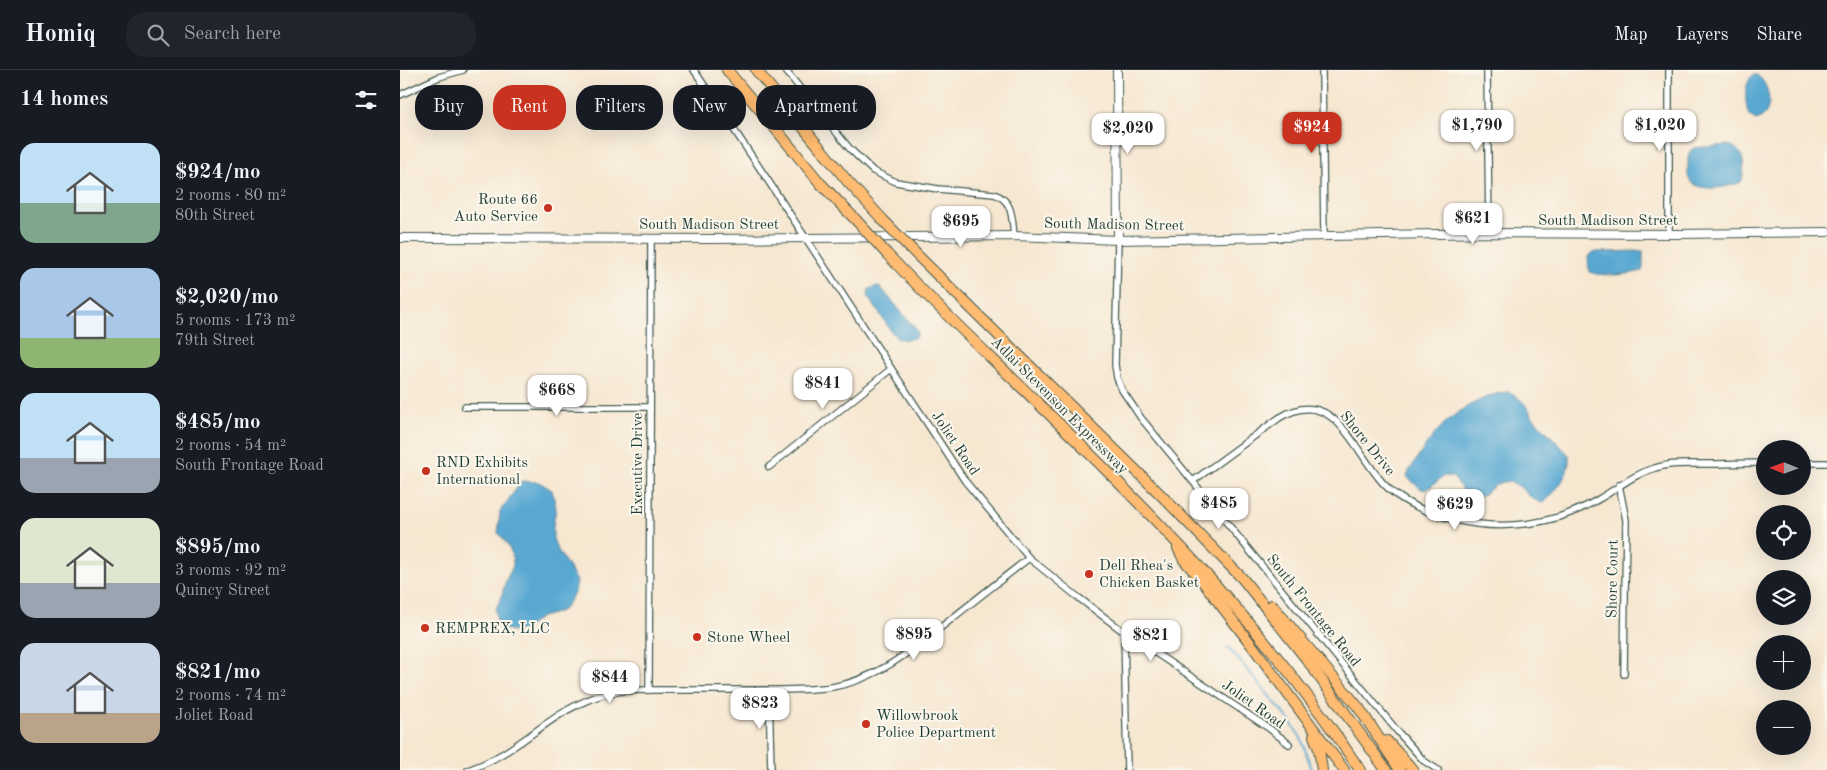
<!DOCTYPE html>
<meta charset="utf-8">
<style>
body{margin:0;font-family:"Old Standard TT",serif;background:#20242c;color:#f1f3f6;height:100vh;display:flex;flex-direction:column;font-size:19px;white-space:nowrap}
*{box-sizing:border-box;margin:0}
p{font-size:16px;color:#9ea1a6}
.icon{flex:none;width:28px;height:28px;fill:none;stroke:currentColor;stroke-width:2;stroke-linecap:round;stroke-linejoin:round}
.map{position:relative;flex:1;overflow:hidden}
.details{display:flex;flex-direction:column;background:#171b24;width:400px}
.details>*{flex:none}
.banner{position:absolute;left:15px;top:15px;width:475px;height:45px;display:flex;gap:10px}
.needle{width:32px;rotate:271deg}
.fabs{position:absolute;left:1356px;top:370px;display:grid;gap:10px}
.fabs a{display:grid;place-items:center;width:55px;height:55px;border-radius:50%;background:#171b24;box-shadow:0 5px 20px #0002;font-size:25px}
.price{position:absolute;translate:-50% -42px;padding:0 11px;border-radius:10px;background:#fff;color:#222;font-size:16px;line-height:32px;filter:drop-shadow(0 1px 2px #0008)}
.price::after{content:'';position:absolute;left:50%;top:30px;width:15px;height:11px;margin-left:-8px;background:inherit;clip-path:polygon(0 0,100% 0,50% 100%)}
.price.selected{background:#c8321e;color:#fff}
ul{padding:0;list-style:none}
li{display:flex;align-items:center;gap:15px;height:125px;padding:0 20px}
li span{display:grid;place-items:center;flex:none;width:140px;height:100px;border-radius:15px;color:#555}
li>.icon{margin-inline-start:auto}
span .icon{width:60px;height:60px;fill:#fffc;stroke-width:1}
li b{font-size:21px}
h2{display:flex;justify-content:space-between;align-items:center;height:60px;padding:0 20px;font-size:21px}
.chip{padding:0 18px;border-radius:20px;background:#171b24;box-shadow:0 5px 20px #0002;font-size:18px;line-height:45px}
.chip.selected{background:#c8321e;color:#fff}
header{display:flex;align-items:center;gap:30px;box-sizing:border-box;height:70px;padding:0 25px;background:#171b24;border-bottom:1px solid #363941}
header strong{font-size:24px}
nav{display:flex;gap:28px;margin-inline-start:auto;font-size:18px}
.search{width:350px;height:45px;background:#20242c;display:flex;align-items:center;gap:12px;box-sizing:border-box;padding:0 18px;border-radius:20px;color:#9ea1a6;font-size:19px}
main{display:flex;flex:1;min-height:0}
.map>svg:first-child{display:block}
.water{fill:#58a8d2;stroke:#3c7283}
.lines{fill:none;stroke-linecap:round;stroke-linejoin:round}
.stream{stroke:#58a8d2;stroke-width:2}
.minor-casing{stroke:#3f564c;stroke-width:8}
.tertiary-casing{stroke:#3f564c;stroke-width:10}
.motorway-casing{stroke:#3f564c;stroke-width:12}
.minor{stroke:#fff;stroke-width:5.5}
.tertiary{stroke:#fff;stroke-width:8}
.motorway{stroke:#febb71;stroke-width:10}
.motorway-bridge-casing{stroke:#3f564c;stroke-width:12;stroke-linecap:butt}
.motorway-bridge{stroke:#febb71;stroke-width:10}
.poi-dot{fill:#c8321e;stroke:#fbf7ec;stroke-width:2}
.labels{text-anchor:middle;stroke-width:4;stroke-linejoin:round;paint-order:stroke}
.poi-label{font-size:15px;fill:#1f3d34;stroke:#fbf7ec;text-anchor:start}
.street-label{font-size:15px;fill:#1f3d34;stroke:#fbf7ec}
</style>
<header>
<strong>Homiq</strong>
<div class="search"><svg class="icon" aria-label="search" viewBox="0 0 24 24"><circle cx="10" cy="10" r="6"/><path d="M15 15l6 6"/></svg>Search here</div>
<nav><a>Map</a><a>Layers</a><a>Share</a></nav>
</header>
<main>
<section class="details">
<h2>14 homes<svg class="icon" aria-label="filters" viewBox="0 0 24 24"><path d="M4 7h16M4 17h16"/><circle cx="9" cy="7" r="2"/><circle cx="15" cy="17" r="2"/></svg></h2>
<ul>
<li><span style="background:linear-gradient(#bfe0f5 60%,#7fa58c 0)"><svg class="icon" aria-label="home" viewBox="0 0 24 24"><path d="M3 11l9-7 9 7M6 9v11h12V9"/></svg></span><div><b>$924/mo</b><p>2 rooms · 80 m²</p><p>80th Street</p></div></li>
<li><span style="background:linear-gradient(#a9c7e8 70%,#8fb573 0)"><svg class="icon" aria-label="home" viewBox="0 0 24 24"><path d="M3 11l9-7 9 7M6 9v11h12V9"/></svg></span><div><b>$2,020/mo</b><p>5 rooms · 173 m²</p><p>79th Street</p></div></li>
<li><span style="background:linear-gradient(#bfe0f5 65%,#9aa5b1 0)"><svg class="icon" aria-label="home" viewBox="0 0 24 24"><path d="M3 11l9-7 9 7M6 9v11h12V9"/></svg></span><div><b>$485/mo</b><p>2 rooms · 54 m²</p><p>South Frontage Road</p></div></li>
<li><span style="background:linear-gradient(#dfe7d0 65%,#9aa5b1 0)"><svg class="icon" aria-label="home" viewBox="0 0 24 24"><path d="M3 11l9-7 9 7M6 9v11h12V9"/></svg></span><div><b>$895/mo</b><p>3 rooms · 92 m²</p><p>Quincy Street</p></div></li>
<li><span style="background:linear-gradient(#c9d6e8 70%,#b9a48a 0)"><svg class="icon" aria-label="home" viewBox="0 0 24 24"><path d="M3 11l9-7 9 7M6 9v11h12V9"/></svg></span><div><b>$821/mo</b><p>2 rooms · 74 m²</p><p>Joliet Road</p></div></li>
</ul>
</section>
<div class="map">
<svg width="1427" height="700" viewBox="0 0 1427 700">
<rect width="100%" height="100%" fill="#fbf7ec"/>
<filter id="ink" filterUnits="userSpaceOnUse"><feTurbulence type="fractalNoise" baseFrequency=".02" numOctaves="2"/><feDisplacementMap in="SourceGraphic" scale="10" xChannelSelector="R" yChannelSelector="G"/><feConvolveMatrix kernelMatrix="1 2 1 2 8 2 1 2 1" color-interpolation-filters="sRGB"/></filter>
<filter id="wash" filterUnits="userSpaceOnUse"><feTurbulence type="fractalNoise" baseFrequency=".0096" numOctaves="4" result="noise"/><feDisplacementMap in="SourceGraphic" scale="20" xChannelSelector="R" yChannelSelector="G"/><feGaussianBlur stdDeviation="1.12" result="paint"/><feColorMatrix in="noise" values="0 0 0 0 0 0 0 0 0 0 0 0 0 0 0 0 0 1.4 0 .05"/><feComposite in="paint" operator="in"/></filter>
<g filter="url(#wash)">
<rect width="100%" height="100%" fill="#f6e7d1"/>
<!-- water -->
<g class="water">
<path d="M1353,5h4c13,9 19,39 -1,45l-7,-4c-4,-12 -6,-32 4,-41z"/>
<path d="M1328,75c17,4 18,23 13,37 -13,6 -39,10 -50,0 -4,-4 -3,-11 -3,-16 0,-7 -1,-12 5,-18z"/>
<path d="M1239,181l4,1v16l-1,3c-13,4 -40,6 -53,1l-1,-15 5,-5z"/>
<path d="M477,216l5,3 34,40 2,3 -2,5c-9,4 -16,4 -23,-3l-25,-38 1,-7z"/>
<path d="M1108,322c10,3 20,14 24,24l37,39c2,18 -12,35 -24,47l-2,1c-15,-3 -20,-18 -33,-21 -16,-4 -28,21 -38,16 -8,-3 -14,-15 -19,-21l-9,-1 -18,14 -5,-1 -14,-12 2,-6c19,-29 31,-50 63,-67 13,-6 22,-11 36,-12z"/>
<path d="M122,411l17,1 13,8 4,18 -3,18v12l3,9 21,34 -2,11 -11,17 -8,4 -15,4 -18,13 -10,1 -9,-2 -6,-4 -3,-15c6,-10 8,-19 11,-30 2,-5 6,-10 7,-15 1,-13 -7,-24 -15,-32l2,-22z"/>
</g>
<g class="lines">
<!-- stream -->
<polyline class="stream" points="828,577 887,647 901,668 912,700"/>
</g>
</g>
<g filter="url(#ink)">
<g class="lines">
<!-- minor casing -->
<g class="minor-casing">
<g id="minor">
<polyline points="294,0 363,103 565,411 629,488 679,528 724,562 870,659 889,674"/>
<path d="M385,0l65,79 23,22 23,11 42,7 56,5c19,6 18,24 20,42"/>
<polyline points="922,0 924,167"/>
<polyline points="1087,0 1089,163"/>
<polyline points="1269,0 1269,164"/>
<polyline points="0,25 39,7 63,0"/>
<polyline points="718,170 715,295 717,308 722,320 741,348 998,662 1024,691 1038,700"/>
<polyline points="65,337 250,337"/>
<polyline points="1402,393 1427,393"/>
<polyline points="369,397 491,299"/>
<path d="M793,411l86,-63c55,-34 74,32 104,65 17,19 45,30 69,36 49,13 104,6 147,-20 19,-11 35,-25 56,-31 16,-5 33,-4 49,-4 20,0 41,-1 61,-1"/>
<polyline points="1219,415 1226,450 1224,604"/>
<polyline points="724,562 727,700"/>
<polyline points="249,620 251,168"/>
<polyline points="369,620 371,700"/>
<path d="M68,700c52,-17 85,-63 138,-76 21,-5 43,-4 64,-4 34,0 68,0 102,0 20,0 40,0 60,-3 47,-8 81,-38 117,-66 26,-21 53,-42 80,-63"/>
</g>
</g>
<!-- tertiary casing -->
<g class="tertiary-casing">
<g id="tertiary">
<polyline points="717,0 718,170"/>
<polyline points="0,168 312,169 614,166 718,170 1089,163 1280,164 1427,162"/>
</g>
</g>
<!-- motorway casing -->
<g class="motorway-casing">
<g id="motorway">
<polyline points="327,0 421,114 456,150"/>
<polyline points="356,0 449,113 483,150"/>
<path d="M487,184c52,55 107,106 161,159 114,110 225,225 312,357"/>
<polyline points="516,184 762,426 842,508 908,591 986,700"/>
<polyline points="778,478 784,490 800,508 854,578 944,700"/>
<polyline points="872,535 959,638 1000,700"/>
<polyline points="914,666 919,679 922,700"/>
<polyline points="987,671 1013,700"/>
</g>
</g>
<!-- minor -->
<use href="#minor" class="minor"/>
<!-- tertiary -->
<use href="#tertiary" class="tertiary"/>
<!-- motorway -->
<use href="#motorway" class="motorway"/>
<!-- motorway-bridge casing -->
<g class="motorway-bridge-casing">
<g id="motorway-bridge">
<polyline points="456,150 487,184"/>
<polyline points="483,150 516,184"/>
</g>
</g>
<!-- motorway-bridge -->
<use href="#motorway-bridge" class="motorway-bridge"/>
</g>
</g>
<!-- markers -->
<g class="poi-dot">
<circle cx="148" cy="138" r="5"/>
<circle cx="26" cy="401" r="5"/>
<circle cx="689" cy="504" r="5"/>
<circle cx="25" cy="558" r="5"/>
<circle cx="297" cy="567" r="5"/>
<circle cx="466" cy="654" r="5"/>
</g>
<g class="labels">
<!-- poi labels -->
<g class="poi-label">
<text x="138" y="134" text-anchor="end">Route 66<tspan x="138" dy="17">Auto Service</tspan></text>
<text x="36" y="397">RND Exhibits<tspan x="36" dy="17">International</tspan></text>
<text x="699" y="500">Dell Rhea's<tspan x="699" dy="17">Chicken Basket</tspan></text>
<text x="35" y="563">REMPREX, LLC</text>
<text x="307" y="572">Stone Wheel</text>
<text x="476" y="650">Willowbrook<tspan x="476" dy="17">Police Department</tspan></text>
</g>
<!-- street labels -->
<g class="street-label">
<text x="1208" y="155">South Madison Street</text>
<text x="309" y="159">South Madison Street</text>
<text transform="translate(714 154) rotate(1)" y="5">South Madison Street</text>
<text transform="translate(660 335) rotate(45)" y="5">Adlai Stevenson Expressway</text>
<text transform="translate(556 373) rotate(56)" y="5">Joliet Road</text>
<text transform="translate(968 373) rotate(51)" y="5">Shore Drive</text>
<text transform="translate(237 394) rotate(-90)" y="5">Executive Drive</text>
<text transform="translate(1212 509) rotate(-89)" y="5">Shore Court</text>
<text transform="translate(914 540) rotate(51)" y="5">South Frontage Road</text>
<text transform="translate(854 634) rotate(35)" y="5">Joliet Road</text>
</g>
</g>
</svg>
<div class="fabs">
<a><svg class="needle" viewBox="-14 -14 28 28"><path d="M0-13l5 13h-10z" fill="#e53935"/><path d="M0 13l5-13h-10z" fill="#9ea1a6"/></svg></a>
<a><svg class="icon" aria-label="locate" viewBox="0 0 24 24"><circle cx="12" cy="12" r="6"/><path d="M12 2v4M12 18v4M2 12h4M18 12h4"/></svg></a>
<a><svg class="icon" aria-label="layers" viewBox="0 0 24 24"><path d="M12 4l9 5-9 5-9-5zM3 14l9 5 9-5"/></svg></a>
<a>+</a>
<a>−</a>
</div>
<b class="price" style="left:1077px;top:82px">$1,790</b>
<b class="price" style="left:1260px;top:82px">$1,020</b>
<b class="price selected" style="left:912px;top:84px">$924</b>
<b class="price" style="left:728px;top:85px">$2,020</b>
<b class="price" style="left:1073px;top:175px">$621</b>
<b class="price" style="left:561px;top:178px">$695</b>
<b class="price" style="left:423px;top:340px">$841</b>
<b class="price" style="left:157px;top:347px">$668</b>
<b class="price" style="left:819px;top:460px">$485</b>
<b class="price" style="left:1055px;top:461px">$629</b>
<b class="price" style="left:514px;top:591px">$895</b>
<b class="price" style="left:751px;top:592px">$821</b>
<b class="price" style="left:210px;top:634px">$844</b>
<b class="price" style="left:360px;top:660px">$823</b>
<div class="banner">
<a class="chip">Buy</a>
<a class="chip selected">Rent</a>
<a class="chip">Filters</a>
<a class="chip">New</a>
<a class="chip">Apartment</a>
</div>
</div>
</main>
